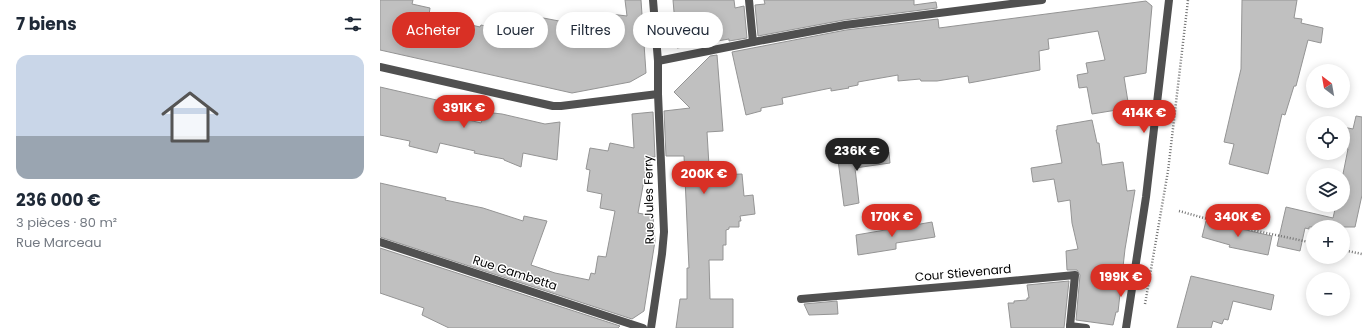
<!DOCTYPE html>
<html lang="fr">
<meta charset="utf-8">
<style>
body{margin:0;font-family:Poppins,sans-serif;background:#f6f6f7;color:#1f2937;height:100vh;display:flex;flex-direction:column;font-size:15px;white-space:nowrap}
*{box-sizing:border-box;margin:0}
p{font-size:13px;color:#747a83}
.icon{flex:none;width:22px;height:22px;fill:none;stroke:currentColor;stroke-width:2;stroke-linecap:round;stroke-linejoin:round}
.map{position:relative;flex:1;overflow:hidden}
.sheet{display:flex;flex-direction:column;background:#fff;width:380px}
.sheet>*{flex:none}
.top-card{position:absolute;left:12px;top:12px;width:380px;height:36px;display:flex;gap:8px}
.needle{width:26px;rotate:329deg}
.tools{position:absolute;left:926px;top:64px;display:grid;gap:8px}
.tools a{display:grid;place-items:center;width:44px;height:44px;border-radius:50%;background:#fff;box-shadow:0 2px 10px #0003;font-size:20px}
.price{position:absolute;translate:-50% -34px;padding:0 9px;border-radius:14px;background:#d93025;color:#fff;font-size:13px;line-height:26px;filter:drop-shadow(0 1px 2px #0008)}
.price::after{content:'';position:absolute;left:50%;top:24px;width:12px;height:9px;margin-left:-6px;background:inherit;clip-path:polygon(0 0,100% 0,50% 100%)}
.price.selected{background:#222;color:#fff}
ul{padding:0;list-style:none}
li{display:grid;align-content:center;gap:8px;height:212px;padding:0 16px}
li+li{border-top:1px solid #e0e1e3}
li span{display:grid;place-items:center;height:124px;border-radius:12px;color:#555}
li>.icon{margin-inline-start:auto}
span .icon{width:72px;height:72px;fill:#fffc;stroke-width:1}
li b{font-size:17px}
h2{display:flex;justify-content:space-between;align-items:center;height:48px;padding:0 16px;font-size:17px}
.chip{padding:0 14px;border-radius:18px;background:#fff;box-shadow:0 2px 10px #0003;font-size:14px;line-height:36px}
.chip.selected{background:#d93025;color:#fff}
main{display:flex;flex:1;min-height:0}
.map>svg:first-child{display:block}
.building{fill:#c0c0c0;stroke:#949494}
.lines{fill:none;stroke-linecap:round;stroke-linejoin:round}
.path{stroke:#727272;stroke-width:2.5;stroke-dasharray:1 2;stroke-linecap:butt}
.service{stroke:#505050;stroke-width:8}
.minor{stroke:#505050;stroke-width:8}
.labels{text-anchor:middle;stroke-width:3;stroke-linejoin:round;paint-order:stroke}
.street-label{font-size:12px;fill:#000;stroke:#fff}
</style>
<main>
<section class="sheet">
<h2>7 biens<svg class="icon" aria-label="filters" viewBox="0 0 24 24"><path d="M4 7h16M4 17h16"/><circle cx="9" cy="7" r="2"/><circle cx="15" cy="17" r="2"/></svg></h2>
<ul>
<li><span style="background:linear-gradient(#c9d6e8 65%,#9aa5b1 0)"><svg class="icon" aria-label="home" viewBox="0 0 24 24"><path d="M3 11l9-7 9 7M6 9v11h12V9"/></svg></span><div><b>236 000 €</b><p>3 pièces · 80 m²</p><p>Rue Marceau</p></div></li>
</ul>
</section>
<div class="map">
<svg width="982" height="328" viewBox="0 0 982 328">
<rect width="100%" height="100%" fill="#fff"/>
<!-- building -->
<g class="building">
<polygon points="0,0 33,0 32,4 50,8 49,15 100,27 101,25 114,28 117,15 152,23 153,16 205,26 206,20 220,23 222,13 247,16 245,0 261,0 266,73 250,82 192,93 0,50"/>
<polygon points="293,0 354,0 355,8 364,6 367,38 349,41 349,39 297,48"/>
<polygon points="384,0 534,0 534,5 556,2 557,8 464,20 378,36 375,5 385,4"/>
<polygon points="862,0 917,0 914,18 922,19 921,23 943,28 941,43 928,40 916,86 914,86 905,115 902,114 888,174 849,164 854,144 844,142 861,69"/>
<polygon points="766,1 772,6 766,73 744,77 749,108 712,114 707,87 699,88 697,75 708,73 706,63 725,60 718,31 668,39 669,49 659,51 660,70 589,83 588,76 557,81 541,81 540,79 518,81 518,75 478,82 478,85 468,87 469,88 451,91 451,88 402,98 403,104 381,108 381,111 366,115 352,52 466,30 558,19 559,28"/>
<polygon points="337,55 343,131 327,132 329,166 337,166 337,175 362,174 364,196 373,195 375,214 360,216 361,221 359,221 359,227 349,227 349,229 346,230 346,245 343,245 343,260 329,260 330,299 353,299 353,328 296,328 300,299 307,299 307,268 309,268 306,200 304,156 286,156 284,111 310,108 294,92 330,56"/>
<polygon points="0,87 74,104 72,116 101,123 104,112 122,114 165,124 180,122 177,160 143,153 141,167 124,160 124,159 94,153 95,151 60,143 57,153 29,146 30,141 0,135"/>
<polygon points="273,112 275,157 270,157 270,176 265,175 258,213 273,216 275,241 264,311 252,319 0,237 0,183 66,198 65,200 103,208 143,221 144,216 167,221 151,265 175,273 209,280 211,273 215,274 218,256 226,257 235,211 220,208 222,194 207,191 210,170 206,169 210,148 228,151 230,143 254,148 252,114"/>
<polygon points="976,116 982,117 982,195 975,227 929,227 929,229 925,228 920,251 897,246 906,207 953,218 956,205 963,205 963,174 968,149 963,148 963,127 973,129"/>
<polygon points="712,120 717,143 719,143 722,165 743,162 747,191 755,190 745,249 738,312 736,312 733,325 696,320 700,275 697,270 687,270 686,251 698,249 692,223 690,200 678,202 674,179 653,182 651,168 682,163 676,130 677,130 677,126"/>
<polygon points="509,152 510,163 475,168 479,203 464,206 458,160 460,160 459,155"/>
<polygon points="826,221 892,236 888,255 849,247 850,245 822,237"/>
<polygon points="552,222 555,237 516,243 516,249 478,255 476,235"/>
<polygon points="0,248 240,326 238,328 69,328 42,315 44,308 0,293"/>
<polygon points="811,276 894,295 891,310 853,301 848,320 844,319 842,324 833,321 831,328 797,328"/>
<polygon points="689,281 684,328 631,328 628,303 634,303 634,301 647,300 647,298 649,298 647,285"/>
<polygon points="457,301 458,314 429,315 424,304"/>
</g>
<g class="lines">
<!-- path -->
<g class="path">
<polyline points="799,211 849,225 933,243"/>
<polyline points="963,250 982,254"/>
<polyline points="765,304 788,171 808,0"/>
</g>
<!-- service -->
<polyline class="service" points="421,299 598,284 695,275 690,326 706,328"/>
<!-- minor -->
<g class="minor">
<polyline points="369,0 373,42"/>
<polyline points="278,61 373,42 465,25 662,0"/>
<polyline points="0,67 173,106 181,106 278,94"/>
<polyline points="0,242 263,328"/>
<polyline points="271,328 282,254 284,232 278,94 278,61 273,0"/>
<polyline points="690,328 690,326"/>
<polyline points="746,328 766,197 789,0"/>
</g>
</g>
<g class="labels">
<!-- street labels -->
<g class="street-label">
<text transform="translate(269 200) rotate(-91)" y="4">Rue Jules Ferry</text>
<text transform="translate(135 273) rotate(18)" y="4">Rue Gambetta</text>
<text transform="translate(583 273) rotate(-5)" y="4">Cour Stievenard</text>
</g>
</g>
</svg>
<div class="tools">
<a><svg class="needle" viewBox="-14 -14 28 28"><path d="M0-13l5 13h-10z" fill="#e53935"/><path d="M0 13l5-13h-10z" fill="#747a83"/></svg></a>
<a><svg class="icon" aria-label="locate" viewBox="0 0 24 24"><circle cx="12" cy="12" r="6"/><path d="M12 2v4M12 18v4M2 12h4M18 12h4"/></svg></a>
<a><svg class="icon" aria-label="layers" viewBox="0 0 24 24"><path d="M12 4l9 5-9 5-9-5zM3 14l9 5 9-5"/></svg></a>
<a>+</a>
<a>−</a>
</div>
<b class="price" style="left:84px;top:129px">391K €</b>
<b class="price" style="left:764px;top:134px">414K €</b>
<b class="price selected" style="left:477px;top:172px">236K €</b>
<b class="price" style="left:324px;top:195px">200K €</b>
<b class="price" style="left:512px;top:238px">170K €</b>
<b class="price" style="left:858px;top:238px">340K €</b>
<b class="price" style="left:741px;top:298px">199K €</b>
<div class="top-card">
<a class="chip selected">Acheter</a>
<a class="chip">Louer</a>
<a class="chip">Filtres</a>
<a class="chip">Nouveau</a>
</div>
</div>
</main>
